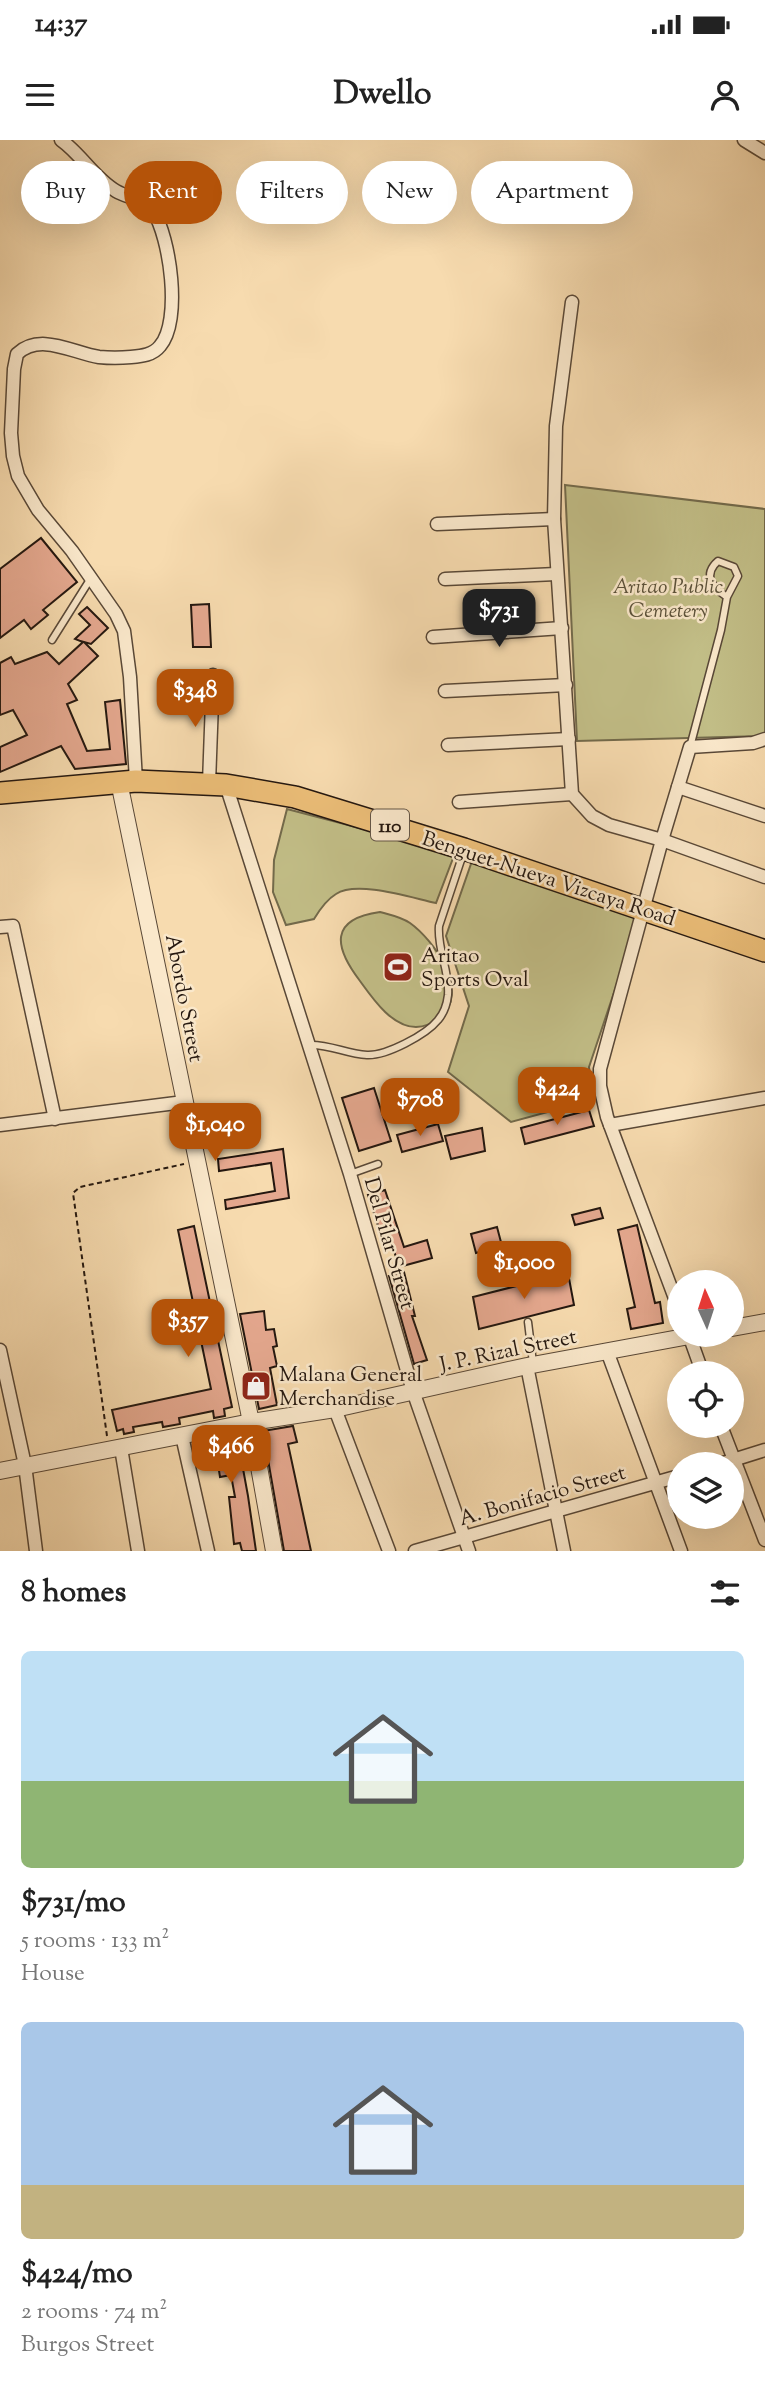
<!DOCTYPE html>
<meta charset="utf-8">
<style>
body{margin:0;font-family:"Sorts Mill Goudy",serif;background:#f2f2f2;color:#222;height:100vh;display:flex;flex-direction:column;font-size:26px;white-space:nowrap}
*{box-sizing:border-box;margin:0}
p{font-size:23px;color:#767676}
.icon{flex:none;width:38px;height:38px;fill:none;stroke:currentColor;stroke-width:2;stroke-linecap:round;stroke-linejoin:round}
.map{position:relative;height:1411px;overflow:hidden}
.sheet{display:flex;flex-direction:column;background:#fff;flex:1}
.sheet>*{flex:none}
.hud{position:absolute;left:21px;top:21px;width:724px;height:63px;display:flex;gap:14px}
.needle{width:46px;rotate:357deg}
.buttons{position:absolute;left:667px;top:1130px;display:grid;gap:14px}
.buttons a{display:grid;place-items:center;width:77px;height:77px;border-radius:50%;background:#fff;box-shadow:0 7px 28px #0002;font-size:35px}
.price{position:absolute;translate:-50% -60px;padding:0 16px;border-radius:14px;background:#b45309;color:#fff;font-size:23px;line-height:46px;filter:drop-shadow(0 2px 4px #0008)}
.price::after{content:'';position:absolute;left:50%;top:42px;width:21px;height:16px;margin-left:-10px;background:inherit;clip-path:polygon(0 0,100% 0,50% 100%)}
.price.active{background:#222;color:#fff}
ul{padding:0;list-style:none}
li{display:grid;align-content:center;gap:14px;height:371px;padding:0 21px}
li span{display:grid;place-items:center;height:217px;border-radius:10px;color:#555}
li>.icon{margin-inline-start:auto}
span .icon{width:126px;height:126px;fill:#fffc;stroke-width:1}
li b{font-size:30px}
h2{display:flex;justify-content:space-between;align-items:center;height:84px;padding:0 21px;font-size:30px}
.chip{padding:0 24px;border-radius:32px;background:#fff;box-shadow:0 7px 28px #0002;font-size:24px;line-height:63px}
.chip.active{background:#b45309;color:#fff}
.status{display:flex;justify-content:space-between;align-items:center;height:49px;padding:0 35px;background:#fff;direction:ltr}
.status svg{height:19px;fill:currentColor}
header{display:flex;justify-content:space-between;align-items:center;height:91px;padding:0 21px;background:#fff;font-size:32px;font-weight:700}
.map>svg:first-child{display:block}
.green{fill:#c2be87;stroke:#736a4b;stroke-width:2}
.building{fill:#e5a88f;stroke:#24170f;stroke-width:2}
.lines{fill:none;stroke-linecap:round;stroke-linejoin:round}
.service-casing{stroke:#594837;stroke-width:9}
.minor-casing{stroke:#594837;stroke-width:15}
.tertiary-casing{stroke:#594837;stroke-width:18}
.primary-casing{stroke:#24170f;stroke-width:24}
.path{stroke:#24170f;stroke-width:2;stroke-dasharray:5 3.5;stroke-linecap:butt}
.service{stroke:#fae8cb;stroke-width:6}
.minor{stroke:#fae8cb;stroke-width:12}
.tertiary{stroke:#fae8cb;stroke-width:16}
.primary{stroke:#ecbe78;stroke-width:21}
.labels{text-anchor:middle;stroke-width:5;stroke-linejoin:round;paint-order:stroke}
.shield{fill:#fae8cb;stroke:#645647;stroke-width:2}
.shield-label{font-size:19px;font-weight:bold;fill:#24170f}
.park-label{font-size:21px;font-style:italic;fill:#5b5139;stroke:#fae8cb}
.street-label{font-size:21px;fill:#24170f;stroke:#fae8cb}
.poi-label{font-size:21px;fill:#24170f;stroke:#fae8cb;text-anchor:start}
</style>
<div class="status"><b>14:37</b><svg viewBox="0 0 49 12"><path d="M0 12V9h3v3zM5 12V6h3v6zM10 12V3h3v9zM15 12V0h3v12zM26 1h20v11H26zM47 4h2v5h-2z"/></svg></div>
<header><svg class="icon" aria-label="menu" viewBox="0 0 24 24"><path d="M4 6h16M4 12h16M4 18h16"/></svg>Dwello<svg class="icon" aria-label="person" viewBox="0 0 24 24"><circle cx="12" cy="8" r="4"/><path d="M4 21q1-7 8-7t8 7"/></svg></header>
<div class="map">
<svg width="765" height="1411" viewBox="0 0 765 1411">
<rect width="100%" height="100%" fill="#f7dbaf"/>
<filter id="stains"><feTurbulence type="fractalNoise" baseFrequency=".00286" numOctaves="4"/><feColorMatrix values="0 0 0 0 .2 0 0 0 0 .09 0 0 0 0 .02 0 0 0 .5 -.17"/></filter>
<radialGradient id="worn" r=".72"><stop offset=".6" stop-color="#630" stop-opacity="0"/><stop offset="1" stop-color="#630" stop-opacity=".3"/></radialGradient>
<!-- green -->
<g class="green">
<polygon points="565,345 765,369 765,592 763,596 577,601"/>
<path d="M287,669l168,44 -19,50c-24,-5 -79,-23 -100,-9 -10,6 -16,15 -22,25l-28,6 -13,-33 1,-32z"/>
<polygon points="472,721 641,772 589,927 592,960 511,982 448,932 469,866 446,796"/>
<path d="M380,772c11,3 21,5 30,11 24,17 61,70 30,94 -7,6 -14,10 -24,10 -24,0 -43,-28 -56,-46 -26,-34 -31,-62 20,-69z"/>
</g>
<!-- building -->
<g class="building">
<polygon points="41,398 77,442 43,470 48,475 31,489 24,480 0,498 0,429"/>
<polygon points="209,464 211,507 193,507 191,465"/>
<polygon points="87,467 108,488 91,504 84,502 98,516 68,544 77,560 67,564 87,611 110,609 105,562 120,560 126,624 75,629 61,606 0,632 0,607 27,595 13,570 0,575 0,523 11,517 15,524 47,512 59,524 83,502 75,499 90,485 79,474"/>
<polygon points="374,948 391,1001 359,1011 342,958"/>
<polygon points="589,970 594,986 525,1004 521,988"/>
<polygon points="438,984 443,1001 402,1012 397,995"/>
<polygon points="482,988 485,1011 451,1019 445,996"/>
<polygon points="283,1009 289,1058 226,1069 225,1060 275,1051 271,1023 219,1031 218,1019"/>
<polygon points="385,1050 404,1107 427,1100 432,1118 399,1127 391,1101 384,1104 368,1055"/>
<polygon points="600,1068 603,1078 575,1085 572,1075"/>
<polygon points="637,1085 655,1163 660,1162 663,1183 631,1189 627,1169 635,1167 618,1090"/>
<polygon points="194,1086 232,1267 224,1269 225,1276 214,1278 213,1271 179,1278 180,1284 163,1287 162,1282 133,1287 134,1292 124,1294 123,1289 117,1291 112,1270 211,1249 178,1090"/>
<polygon points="497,1087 502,1106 476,1113 471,1094"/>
<polygon points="404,1132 415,1176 412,1176 427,1220 414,1224 389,1136"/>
<polygon points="568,1133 574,1165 479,1189 473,1157"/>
<polygon points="264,1171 266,1190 274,1189 277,1206 273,1207 277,1226 270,1228 277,1265 259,1269 240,1174"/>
<polygon points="293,1286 297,1302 288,1304 311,1411 284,1411 263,1291"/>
<polygon points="237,1296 248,1356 256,1411 242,1411 240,1403 234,1404 229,1357 235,1357 231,1335 220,1337 218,1324 198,1326 193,1305"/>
</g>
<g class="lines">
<!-- service casing -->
<g class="service-casing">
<g id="service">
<polyline points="52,500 91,438"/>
<path d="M690,607l31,-117 6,-33 11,-21 -4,-9 -16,-6c-16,14 -5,27 9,36"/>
<path d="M309,905c21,-1 37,9 58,10 19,1 59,-20 71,-35 6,-7 9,-16 10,-25 2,-24 -11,-45 -9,-69l25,-75"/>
<polyline points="350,1034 378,1024"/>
<polyline points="528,1182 533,1223"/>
</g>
</g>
<!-- minor casing -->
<g class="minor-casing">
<g id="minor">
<path d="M61,0c20,14 33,38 55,51 12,7 29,8 37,20 17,26 29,110 7,135 -7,9 -18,10 -29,11 -10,1 -22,1 -32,0 -26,-4 -59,-25 -82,-3l-3,15 -3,64 2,23 5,20 20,34 34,41 44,63 8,17 6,46 6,104"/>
<polyline points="744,0 765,13"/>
<polyline points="572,162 556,286 554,379 572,654 592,676 609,685 662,700 765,737"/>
<polyline points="437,384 554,379"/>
<polyline points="445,439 556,434"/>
<polyline points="433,497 562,488"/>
<polyline points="445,551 566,545"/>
<polyline points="448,605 569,599"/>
<polyline points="209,643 213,535"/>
<polyline points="226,645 350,1034 413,1251 469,1411"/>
<polyline points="678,647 765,676"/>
<polyline points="459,662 572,654"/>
<polyline points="0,787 13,786 55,979"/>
<polyline points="0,985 184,962"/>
<polyline points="610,985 765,958"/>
<polyline points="679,1169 607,977 600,946 600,929 662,700 690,607 753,603 765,599"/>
<polyline points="689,1195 703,1234"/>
<polyline points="0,1210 25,1325 36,1411"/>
<polyline points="607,1211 681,1411"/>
<polyline points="527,1226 564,1411"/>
<polyline points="335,1269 389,1411"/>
<polyline points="721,1286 765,1400"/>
<polyline points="182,1296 208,1411"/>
<polyline points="121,1308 138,1411"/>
<polyline points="717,1325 765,1310"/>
<polyline points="415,1411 679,1336"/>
</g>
</g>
<!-- tertiary casing -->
<g class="tertiary-casing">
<g id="tertiary">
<polyline points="119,642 251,1282 274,1411"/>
<polyline points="732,1188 765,1182"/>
<polyline points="0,1331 251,1282 335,1269 527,1226 695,1195"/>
</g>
</g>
<!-- primary casing -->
<g class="primary-casing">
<polyline id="primary" points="0,653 136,641 226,645 295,657 464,709 765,811"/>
</g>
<!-- path -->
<polyline class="path" points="107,1296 73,1053 80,1047 184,1024"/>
<!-- service -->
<use href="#service" class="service"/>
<!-- minor -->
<use href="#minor" class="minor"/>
<!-- tertiary -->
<use href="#tertiary" class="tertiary"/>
<!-- primary -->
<use href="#primary" class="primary"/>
</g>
<!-- icons -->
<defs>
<g id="stadium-square" transform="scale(1.575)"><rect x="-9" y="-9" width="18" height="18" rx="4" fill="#8f2418" stroke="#fae8cb"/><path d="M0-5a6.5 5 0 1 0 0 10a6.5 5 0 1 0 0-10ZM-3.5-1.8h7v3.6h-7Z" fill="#fff"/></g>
<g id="shop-square" transform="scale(1.575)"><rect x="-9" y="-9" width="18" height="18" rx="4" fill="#8f2418" stroke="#fae8cb"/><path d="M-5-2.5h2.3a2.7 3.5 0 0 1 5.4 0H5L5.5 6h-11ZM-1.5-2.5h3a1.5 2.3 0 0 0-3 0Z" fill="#fff"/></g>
</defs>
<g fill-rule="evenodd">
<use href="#stadium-square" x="398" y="827"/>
<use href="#shop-square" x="256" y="1246"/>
</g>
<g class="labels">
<!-- shield labels -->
<rect class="shield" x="371" y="669.5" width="38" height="31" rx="5"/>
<g class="shield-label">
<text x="390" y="692">110</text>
</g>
<!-- park labels -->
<g class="park-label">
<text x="668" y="453">Aritao Public<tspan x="668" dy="24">Cemetery</tspan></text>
</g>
<!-- street labels -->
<g class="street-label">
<text transform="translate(549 738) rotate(18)" y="7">Benguet-Nueva Vizcaya Road</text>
<text transform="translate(185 858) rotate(79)" y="7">Abordo Street</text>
<text transform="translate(390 1103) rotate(74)" y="7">Del Pilar Street</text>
<text transform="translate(508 1210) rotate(-12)" y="7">J. P. Rizal Street</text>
<text transform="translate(542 1355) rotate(-16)" y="7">A. Bonifacio Street</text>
</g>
<!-- poi labels -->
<g class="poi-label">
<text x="421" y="822">Aritao<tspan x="421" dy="24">Sports Oval</tspan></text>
<text x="279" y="1241">Malana General<tspan x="279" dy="24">Merchandise</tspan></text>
</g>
</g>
<rect width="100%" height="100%" filter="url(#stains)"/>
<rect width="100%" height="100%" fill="url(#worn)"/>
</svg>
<div class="buttons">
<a><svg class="needle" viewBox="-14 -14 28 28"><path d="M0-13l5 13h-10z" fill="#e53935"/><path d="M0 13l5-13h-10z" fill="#767676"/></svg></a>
<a><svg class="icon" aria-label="locate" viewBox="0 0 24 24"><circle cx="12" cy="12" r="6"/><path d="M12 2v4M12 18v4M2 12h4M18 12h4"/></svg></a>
<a><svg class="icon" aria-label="layers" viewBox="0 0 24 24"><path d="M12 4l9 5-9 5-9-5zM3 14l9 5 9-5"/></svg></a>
</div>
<b class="price active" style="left:499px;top:509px">$731</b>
<b class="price" style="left:195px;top:589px">$348</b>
<b class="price" style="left:557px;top:987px">$424</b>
<b class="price" style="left:420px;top:998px">$708</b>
<b class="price" style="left:215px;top:1023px">$1,040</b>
<b class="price" style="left:524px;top:1161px">$1,000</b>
<b class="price" style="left:188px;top:1219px">$357</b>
<b class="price" style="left:231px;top:1345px">$466</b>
<div class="hud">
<a class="chip">Buy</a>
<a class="chip active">Rent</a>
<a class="chip">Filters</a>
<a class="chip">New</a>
<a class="chip">Apartment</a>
</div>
</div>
<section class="sheet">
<h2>8 homes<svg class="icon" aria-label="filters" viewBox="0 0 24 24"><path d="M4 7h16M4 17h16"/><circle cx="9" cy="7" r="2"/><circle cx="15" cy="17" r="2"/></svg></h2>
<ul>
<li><span style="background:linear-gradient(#bfe0f5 60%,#8fb573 0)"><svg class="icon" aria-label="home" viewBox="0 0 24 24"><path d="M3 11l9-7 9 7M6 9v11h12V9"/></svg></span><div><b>$731/mo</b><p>5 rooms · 133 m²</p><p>House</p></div></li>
<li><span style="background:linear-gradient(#a9c7e8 75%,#c2b280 0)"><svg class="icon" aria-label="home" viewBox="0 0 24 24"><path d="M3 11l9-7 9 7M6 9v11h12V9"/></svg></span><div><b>$424/mo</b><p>2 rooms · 74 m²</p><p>Burgos Street</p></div></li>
</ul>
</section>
